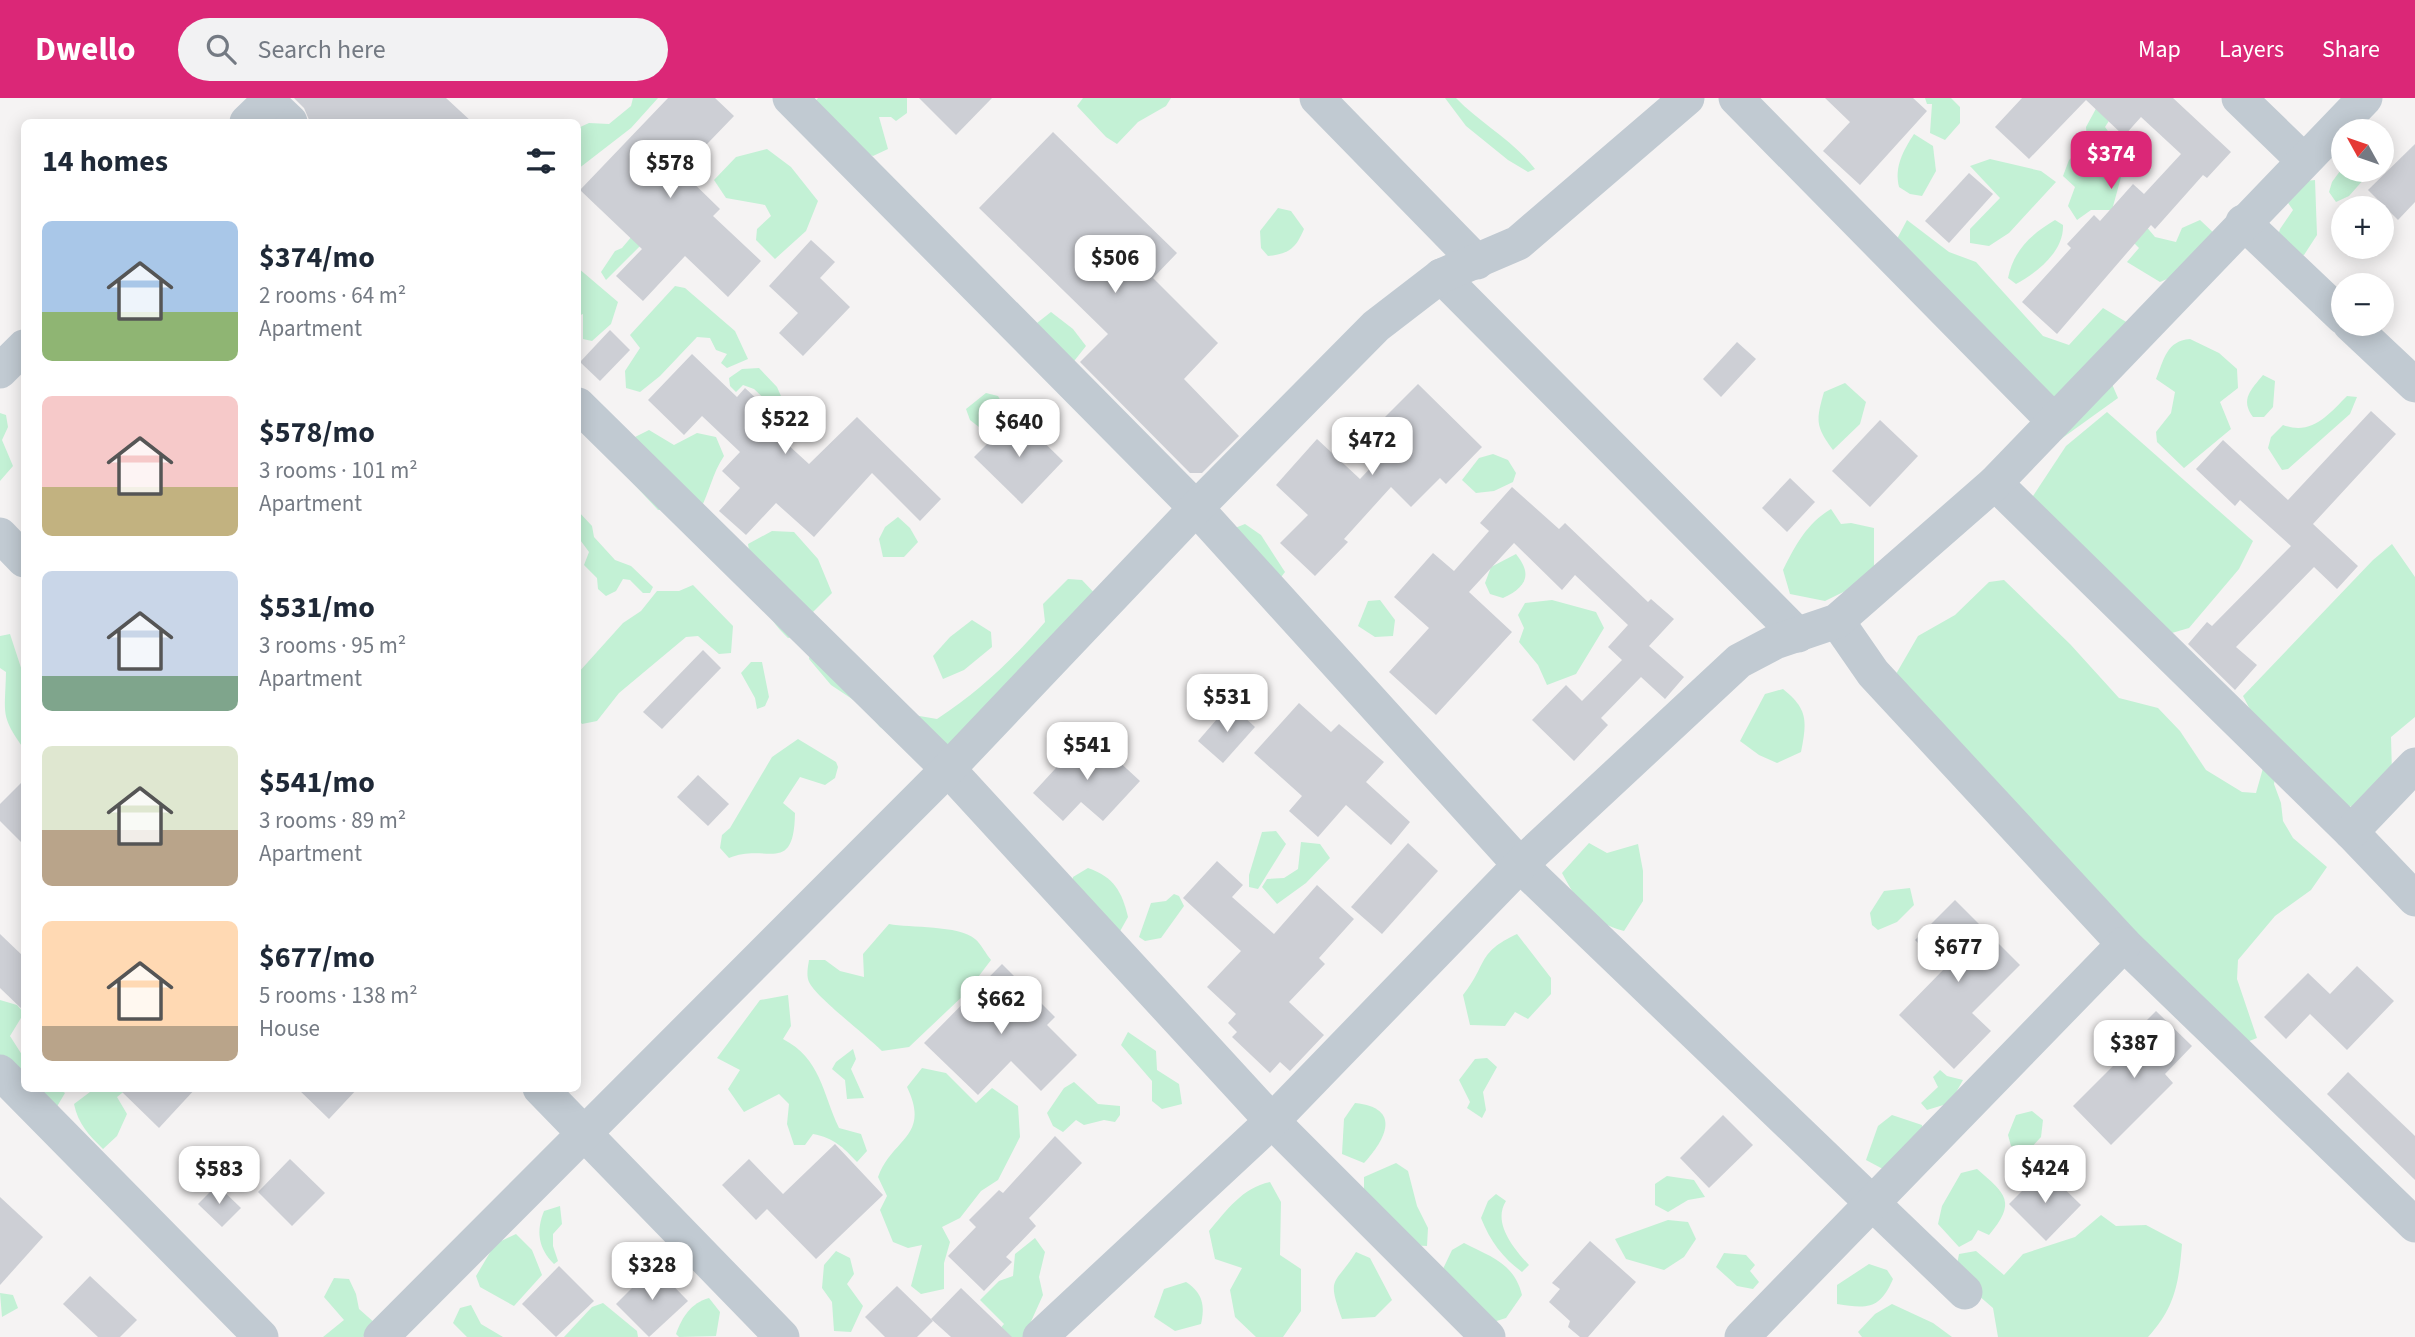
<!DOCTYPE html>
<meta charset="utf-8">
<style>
body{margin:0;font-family:"Source Sans 3",sans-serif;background:#f2f2f3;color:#1f2937;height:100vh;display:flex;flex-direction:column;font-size:26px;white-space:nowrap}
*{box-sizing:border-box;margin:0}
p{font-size:23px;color:#747a83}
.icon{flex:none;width:38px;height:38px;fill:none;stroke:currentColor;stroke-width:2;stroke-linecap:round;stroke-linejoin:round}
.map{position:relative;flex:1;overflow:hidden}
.drawer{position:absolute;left:21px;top:21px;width:560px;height:973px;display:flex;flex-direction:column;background:#fff;border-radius:10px;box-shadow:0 4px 18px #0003}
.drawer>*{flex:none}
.needle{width:46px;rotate:310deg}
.fabs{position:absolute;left:2331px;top:21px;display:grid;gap:14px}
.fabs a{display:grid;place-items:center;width:63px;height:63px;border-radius:50%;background:#fff;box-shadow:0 4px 18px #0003;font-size:35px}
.price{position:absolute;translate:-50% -60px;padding:0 16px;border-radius:14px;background:#fff;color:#222;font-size:23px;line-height:46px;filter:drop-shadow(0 2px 4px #0008)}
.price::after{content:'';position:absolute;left:50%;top:42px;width:21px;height:16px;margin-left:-10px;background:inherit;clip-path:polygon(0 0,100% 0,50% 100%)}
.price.current{background:#db2777;color:#fff}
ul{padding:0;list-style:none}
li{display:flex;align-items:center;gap:21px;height:175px;padding:0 21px}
li span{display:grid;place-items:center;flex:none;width:196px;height:140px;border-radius:10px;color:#555}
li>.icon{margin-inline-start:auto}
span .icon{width:84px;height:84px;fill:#fffc;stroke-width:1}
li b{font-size:30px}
h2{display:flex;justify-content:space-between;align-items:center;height:84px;padding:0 21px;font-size:30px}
header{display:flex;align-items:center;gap:42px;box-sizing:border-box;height:98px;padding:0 35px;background:#db2777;color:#fff}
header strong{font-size:33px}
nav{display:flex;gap:38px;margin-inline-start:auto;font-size:24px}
.search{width:490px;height:63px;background:#f2f2f3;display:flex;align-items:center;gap:18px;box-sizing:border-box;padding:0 24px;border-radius:38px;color:#747a83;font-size:26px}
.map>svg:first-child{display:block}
.green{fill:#c3f1d5}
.building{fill:#cdcfd5}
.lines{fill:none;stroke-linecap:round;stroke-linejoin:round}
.street{stroke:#c1cad2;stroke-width:35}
</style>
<header>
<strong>Dwello</strong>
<div class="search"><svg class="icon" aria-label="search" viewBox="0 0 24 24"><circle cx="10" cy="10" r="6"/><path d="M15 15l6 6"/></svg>Search here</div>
<nav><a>Map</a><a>Layers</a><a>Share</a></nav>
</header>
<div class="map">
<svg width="2415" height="1239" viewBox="0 0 2415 1239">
<rect width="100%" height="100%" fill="#f5f3f3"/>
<!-- green -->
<g class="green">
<polygon points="633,0 658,0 631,30 578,71 578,30 589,25 609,26 631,8"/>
<polygon points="818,0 907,0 907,15 896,23 891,19 879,19 888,51 873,58 850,48 808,12"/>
<polygon points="1083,0 1171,0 1166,8 1138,24 1117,46 1106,39 1077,8"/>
<path d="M1445,0h11c25,26 57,42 79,71l-7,3 -20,-12 -42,-34z"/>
<polygon points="1925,0 1951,0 1960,9 1960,25 1945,42 1930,35 1932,6 1927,6"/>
<path d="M2098,7l20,2 -13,20c9,14 19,16 35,13l5,14 -22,16 -11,40h-21l-14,10 -9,-14 7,-19 -12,-11 6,-16 18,-17 -1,-16z"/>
<path d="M1914,36l19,12 3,25 -14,25 -12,-2 -11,-7c-5,-20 4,-36 15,-53z"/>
<polygon points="767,51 791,69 818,103 806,133 775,161 756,142 757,131 771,118 765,107 726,100 714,82 736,59"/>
<polygon points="1990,61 2041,73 2056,84 2009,135 1989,148 1970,145 1970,131 2000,100 1970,68"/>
<polygon points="2343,69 2343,72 2372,72 2349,98 2336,104 2329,94 2332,84"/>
<polygon points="2315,82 2317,137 2304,157 2287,158 2275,148 2280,131 2293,112 2286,102 2306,83"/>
<path d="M1278,110l13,3 13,18c-8,19 -15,25 -36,27l-7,-8 -1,-17z"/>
<polygon points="2139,120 2155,139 2176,144 2182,130 2200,122 2217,138 2177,177 2160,184 2127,164 2139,150 2122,133"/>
<polygon points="1907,122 1949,154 1976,164 2043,238 2069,247 2103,210 2128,225 2105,270 2118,300 2061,341 1889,156"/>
<path d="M2055,122l8,5c1,26 -25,47 -47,59l-8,-6c6,-28 22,-43 47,-58z"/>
<polygon points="638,131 644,144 606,182 601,174 615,153 622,150"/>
<polygon points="578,170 618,204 611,226 592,243 583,241 583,216 578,218"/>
<polygon points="675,188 685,190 735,233 748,261 727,270 721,265 727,256 716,252 710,240 697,239 660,278 640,294 626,290 625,273 640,250 630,237"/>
<polygon points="1051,214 1073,231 1086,248 1071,267 1037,225"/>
<path d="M2190,241l29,14 18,16 1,19 -18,14 11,27 -47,39 -27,-26 -1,-10 15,-19 4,-21 -19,-13c8,-19 10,-38 34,-40z"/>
<polygon points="759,270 777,289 784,305 773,309 754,291 743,287 736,294 730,288 729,280 742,271"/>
<path d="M2263,277l12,6 -2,26 -9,10h-11c-13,-18 -2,-27 10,-42z"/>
<path d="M1845,285l21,19 -6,22 -27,26c-18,-24 -17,-30 -9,-58z"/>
<path d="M986,295l12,3 7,12c-3,15 -7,20 -21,23l-14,-11 -4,-11z"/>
<path d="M2347,298l10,1 -7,17 -62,55 -6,1 -14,-22 3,-11 12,-12c29,11 46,-11 64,-29z"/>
<polygon points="2107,314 2253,443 2239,471 2189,530 2165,537 2029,404 2066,348"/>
<polygon points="0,315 6,317 8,329 2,342 13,368 0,383"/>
<path d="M649,332l25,15 23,-12 19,4 8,19c-12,18 -14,35 -24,54h-42l-41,-44 14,-27z"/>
<polygon points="1493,356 1508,362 1516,375 1513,384 1494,393 1476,395 1462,382 1479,360"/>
<path d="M1831,411l10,15 10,-1 23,5v49l-49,24 -35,-7 -7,-24c12,-24 24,-47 48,-61z"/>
<polygon points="578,413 592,428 594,439 615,462 631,468 653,489 650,495 643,495 630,482 623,481 616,493 606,498 598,491 597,480 584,467 589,454 578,439"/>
<polygon points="898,419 910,430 918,444 904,459 883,459 879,441 885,429"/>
<polygon points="1245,426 1261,437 1285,474 1275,487 1230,432"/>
<path d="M772,433l22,1 24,27 14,34 -19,19 -7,22 -18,4c-29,-28 -34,-54 -40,-94z"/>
<polygon points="2392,446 2415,479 2415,619 2391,639 2392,676 2354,710 2327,699 2267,644 2243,598 2373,462"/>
<path d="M1516,456c17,21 10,33 -13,44l-13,-4 -5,-11 6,-16z"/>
<path d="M1068,481l14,1 19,20 -125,124 -42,30 -22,-6 -32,-21 -19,-22 -30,-20 -22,-26 2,-11 85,64 41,7c44,-29 73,-57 108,-97l-2,-18z"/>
<polygon points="2004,482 2070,546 2119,600 2158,610 2180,633 2206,672 2242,694 2256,695 2265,663 2276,674 2274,686 2281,705 2283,723 2293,740 2327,769 2311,792 2275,818 2238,862 2237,881 2257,940 2239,947 1896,576 1918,538 1955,517 1989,484"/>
<polygon points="693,487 733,528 731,555 719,556 698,538 686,539 619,595 597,623 582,626 578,621 578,575 623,525 641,513 657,493 679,493"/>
<polygon points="1380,502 1395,522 1393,538 1375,539 1358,528 1368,503"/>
<polygon points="1552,502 1596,514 1604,530 1576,576 1547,587 1538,567 1519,544 1524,530 1518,517 1525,505"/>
<polygon points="972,522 991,534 992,549 964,572 943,581 933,558 950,539"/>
<path d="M10,536l14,43v72c-24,-34 -19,-34 -18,-77l-6,-4v-32z"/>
<polygon points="751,564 762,564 769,599 765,608 757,611 755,600 741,575"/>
<path d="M1783,591c25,20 24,32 18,63l-24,11 -18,-8 -19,-14 25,-47z"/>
<path d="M798,641l38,23 2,5 -3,11 -10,7 -25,-8 -17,26 12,10c-1,64 -29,29 -66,45l-9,-10 2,-13 8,-7 42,-71z"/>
<polygon points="1276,733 1286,746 1258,791 1249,789 1249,777 1262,734"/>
<polygon points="1301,744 1320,746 1330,760 1306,785 1277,806 1262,789 1267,781 1284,780 1298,771"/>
<path d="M1589,745l18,10 31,-9 5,27v30l-19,30c-33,-9 -46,-28 -62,-58z"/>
<path d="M1088,770c26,9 34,24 40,49l-14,25 -46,-32 5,-33z"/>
<polygon points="1910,790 1914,807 1897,824 1878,832 1872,827 1870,815 1884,793"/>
<polygon points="1174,796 1179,798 1184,808 1161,840 1145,843 1139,839 1151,805 1166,803"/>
<path d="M889,826c21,4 70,1 86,15 6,5 11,15 16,21l-25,33 -57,54 -27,4c-16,-16 -66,-54 -73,-69 -3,-7 -1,-15 0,-22h16l15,11 24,6 -1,-23z"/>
<path d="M1517,836l34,44v16l-23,25 -13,-7 -10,14 -35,-1 -7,-30c25,-31 13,-42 54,-61z"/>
<path d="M788,897l3,31 -8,13c38,20 39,53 56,89l22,6 6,17 -10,11c-14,-15 -23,-24 -44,-28l-8,11h-11l-7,-21 2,-20 -10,-10 -35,18 -16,-23 12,-19 -23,-12 43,-58z"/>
<polygon points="0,902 17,907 24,915 10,938 24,960 24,990 59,991 65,995 52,1017 0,981"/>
<polygon points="1128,934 1156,953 1157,972 1179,986 1182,1006 1162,1011 1152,1003 1152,983 1121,947"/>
<polygon points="853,951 856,961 851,971 864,1000 847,1001 845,982 832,971 836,964"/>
<polygon points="1487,960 1497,969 1483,994 1486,1012 1482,1020 1467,1010 1470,1004 1459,982 1475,961"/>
<path d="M922,970l24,5 30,30 16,-15 26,18 2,31 -22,43 -17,11 -21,27 -18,9 8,15 -6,21v26l-23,5 -10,-8 11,-41 -14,3 -15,-6 -13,-32 7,-14 -9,-19c14,-39 53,-40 29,-90z"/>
<polygon points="1940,972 1947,978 1963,982 1950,1005 1927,1012 1921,1005 1938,989 1933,979"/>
<polygon points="1074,984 1098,1006 1120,1008 1120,1017 1115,1024 1104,1022 1084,1027 1076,1022 1063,1034 1053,1028 1047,1015 1064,990"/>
<path d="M94,991h33l-10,8 10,17 -10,22 -14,13c-14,-14 -25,-25 -29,-45z"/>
<path d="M1355,1005c47,5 31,36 9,60l-22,-9 2,-35z"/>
<polygon points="2032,1013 2043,1022 2041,1039 2028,1053 2011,1048 2008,1037 2016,1017"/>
<polygon points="1892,1017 1922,1027 1924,1052 1896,1078 1866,1062 1878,1028"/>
<polygon points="1396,1065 1408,1073 1417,1108 1428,1130 1427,1148 1407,1147 1364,1097 1364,1079"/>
<path d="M1977,1071c29,25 40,33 12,66l-11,-5 -6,10 -13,7 -21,-23 4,-18 19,-33z"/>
<polygon points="1667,1078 1694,1082 1705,1099 1688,1102 1668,1114 1655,1107 1655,1086"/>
<path d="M1270,1084l11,20 -1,53 21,14v42l-18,26h-27l-21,-20 -5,-27 12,-22 -27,-9 -6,-28c18,-21 33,-43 61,-49z"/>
<path d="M1496,1096l10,7c-14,22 8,48 23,64l-7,7c-19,-14 -32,-31 -41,-54l7,-17z"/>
<path d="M560,1108l2,18 -9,10v12l5,15 -4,3c-16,-16 -18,-33 -10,-53z"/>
<path d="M2101,1117l15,11 30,-1 36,19c-3,38 -7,64 -34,93h-150l-5,-29 -38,-33 4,-21 17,-3 28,24 19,-21 52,-17z"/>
<polygon points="1668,1122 1688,1124 1696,1141 1684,1159 1664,1172 1626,1161 1615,1141"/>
<polygon points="516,1136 532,1152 542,1177 514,1208 480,1189 476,1178 495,1146"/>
<polygon points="1035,1140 1045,1154 1039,1179 1043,1197 1024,1239 993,1239 1004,1226 980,1202 999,1183 1013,1178 1015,1156"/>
<path d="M1464,1145c27,14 50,20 58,52l-16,23 -19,6 -45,-53 10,-21z"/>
<polygon points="836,1153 850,1160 854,1176 847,1186 863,1208 851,1234 834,1233 832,1204 822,1190 824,1167"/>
<path d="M1356,1154l14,6 22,42 -17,17 -33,2c-16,-44 -7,-33 14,-67z"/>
<polygon points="1724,1155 1746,1157 1755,1167 1750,1173 1759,1184 1753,1191 1737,1188 1716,1169"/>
<path d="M1869,1166l18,6 6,9c-13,30 -25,30 -56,25v-19z"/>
<polygon points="334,1180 349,1181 356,1196 359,1211 376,1226 363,1239 323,1239 344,1222 324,1199"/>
<path d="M1186,1184c17,11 19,24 15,42l-26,7 -21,-14 10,-28z"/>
<polygon points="0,1195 13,1197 18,1210 2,1219"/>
<path d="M709,1200l11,14 -4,24 -37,1 -3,-3c6,-17 15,-31 33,-36z"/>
<polygon points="603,1205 637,1233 638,1239 564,1239 592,1209"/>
<polygon points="1892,1206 1933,1225 1952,1239 1862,1239 1858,1234 1875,1216"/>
<polygon points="471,1207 481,1226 503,1239 467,1239 453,1225 460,1210"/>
</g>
<!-- building -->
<g class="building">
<polygon points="294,0 446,0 472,24 310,24 304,10"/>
<polygon points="668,0 715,0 734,18 681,73 720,111 713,118 761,163 728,199 685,158 643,203 616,178 642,151 580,92"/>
<polygon points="919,0 992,0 956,37"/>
<polygon points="1825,0 1913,0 1927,13 1860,87 1823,53 1850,24"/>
<polygon points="2022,0 2173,0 2231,54 2207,80 2203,77 2155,131 2151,127 2057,236 2022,204 2071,150 2067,146 2094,117 2100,123 2133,86 2144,96 2181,56 2141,19 2124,38 2086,2 2029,61 1995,29"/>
<polygon points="1053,34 1177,155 1153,180 1218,245 1184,281 1239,338 1202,375 1190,375 1080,264 1108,236 979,110"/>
<polygon points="2415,46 2415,104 2398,122 2368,92"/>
<polygon points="1969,75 1993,96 1949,145 1925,123"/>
<polygon points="811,142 835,164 820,180 850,209 803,258 779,235 798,215 769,188"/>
<polygon points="610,232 630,252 600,283 580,264"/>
<polygon points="1737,244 1756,261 1721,299 1703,281"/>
<polygon points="692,256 737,299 745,290 772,315 763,324 809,366 857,319 941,401 920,423 872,375 814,439 776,405 746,437 719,413 740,390 722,373 740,354 702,318 684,337 648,302"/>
<polygon points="1418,286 1482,349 1446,386 1440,380 1411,409 1391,389 1344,441 1348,444 1315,478 1280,445 1308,417 1276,387 1317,341 1360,381 1399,340 1381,323"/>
<polygon points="2371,313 2396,336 2313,426 2358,468 2337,491 2314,469 2236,549 2257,567 2235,592 2188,546 2207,524 2212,528 2291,448 2240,402 2235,408 2196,371 2223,342 2288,402"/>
<polygon points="1016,317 1063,363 1022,406 974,359"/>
<polygon points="1880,322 1918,358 1870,409 1832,373"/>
<polygon points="1790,380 1815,404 1787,434 1762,410"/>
<polygon points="1512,389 1559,431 1565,425 1648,504 1651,501 1674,521 1649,548 1684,579 1665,601 1641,579 1601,620 1608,627 1574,663 1532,622 1566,587 1582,603 1622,562 1608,549 1628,527 1575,477 1562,492 1514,445 1469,494 1512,534 1436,617 1389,574 1429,530 1394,499 1433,455 1454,473 1489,433 1480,425"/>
<polygon points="703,552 721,570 662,631 643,614"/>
<polygon points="1299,605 1331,634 1339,626 1384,664 1366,684 1410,724 1391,747 1346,707 1318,739 1289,713 1302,698 1254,655"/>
<polygon points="1230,606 1255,629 1223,665 1198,643"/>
<polygon points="1088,635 1140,683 1103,723 1081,704 1063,723 1033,695"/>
<polygon points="698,677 729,706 708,728 677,699"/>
<polygon points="24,682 24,747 0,723 0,706"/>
<polygon points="1408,745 1438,773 1382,836 1351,809"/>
<polygon points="1217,763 1243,787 1232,799 1274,836 1317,787 1354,821 1319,860 1325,866 1289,904 1324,937 1290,973 1280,964 1270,975 1232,939 1237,934 1228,925 1236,916 1207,889 1241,853 1183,800"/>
<polygon points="1955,802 2020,867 1972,915 1991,933 1954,971 1899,917 1944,871 1915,842"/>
<polygon points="0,836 24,859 24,913 0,890"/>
<polygon points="1002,866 1055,919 1047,927 1077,957 1041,993 1011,963 978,997 924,945"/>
<polygon points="2357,868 2394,903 2347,952 2310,916 2286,941 2264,919 2308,875 2330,896"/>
<polygon points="2156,913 2192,948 2165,976 2173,985 2111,1047 2073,1008 2140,941 2134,935"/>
<polygon points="2348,974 2415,1038 2415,1082 2327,996"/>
<polygon points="118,990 196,990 159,1030"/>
<polygon points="297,990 358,990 329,1021"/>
<polygon points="1723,1017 1753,1047 1709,1090 1680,1060"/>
<polygon points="1055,1038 1082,1065 1029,1120 1036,1128 1006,1159 1012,1164 984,1193 948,1158 976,1129 969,1122 999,1092 1003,1095"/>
<polygon points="835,1046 883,1097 816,1161 767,1111 756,1122 722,1087 749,1061 783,1096"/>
<polygon points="290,1061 325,1095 292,1128 258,1094"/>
<polygon points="2044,1071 2081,1107 2046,1143 2009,1106"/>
<polygon points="217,1087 241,1110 222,1129 198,1106"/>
<polygon points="0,1099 43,1139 0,1187"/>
<polygon points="1590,1143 1636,1184 1588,1239 1580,1239 1568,1229 1570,1223 1549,1204 1560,1191 1552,1185"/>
<polygon points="559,1168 594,1203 556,1239 522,1206"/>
<polygon points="654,1168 688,1203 649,1239 616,1206"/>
<polygon points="90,1178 137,1222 120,1239 98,1239 63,1206"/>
<polygon points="897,1188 933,1223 917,1239 885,1239 865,1219"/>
<polygon points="961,1190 1012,1239 951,1239 931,1221"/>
</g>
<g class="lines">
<!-- street -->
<g class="street">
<polyline points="790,0 1196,410 1520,767 1965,1194"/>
<polyline points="1317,0 1477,164"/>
<polyline points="1736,0 2054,323"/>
<polyline points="2239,0 2303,62"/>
<polyline points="268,3 290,24"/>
<polyline points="247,24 272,0"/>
<polyline points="2243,124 2343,219"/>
<polyline points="1441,178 1798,537"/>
<polyline points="2350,226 2415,287"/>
<polyline points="0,273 24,249"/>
<polyline points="578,307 948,671 1272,1023 1488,1239"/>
<polyline points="1995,385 2351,734 2415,801"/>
<polyline points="0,437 24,462"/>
<polyline points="1837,523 1873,575 2124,846 2415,1127"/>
<polyline points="2351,734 2415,667"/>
<polyline points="0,974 261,1239"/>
<polyline points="540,990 782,1239"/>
<polyline points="381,1239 948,671 1196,410 1376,228 1441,178 1518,145 1687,0"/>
<polyline points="1040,1239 1272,1023 1520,767 1739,563 1775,544 1837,523 1995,385 2365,0"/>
<polyline points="1742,1239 2124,846"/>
</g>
</g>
</svg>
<div class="fabs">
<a><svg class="needle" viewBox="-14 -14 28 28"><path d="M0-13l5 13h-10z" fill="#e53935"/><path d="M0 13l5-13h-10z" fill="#747a83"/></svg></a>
<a>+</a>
<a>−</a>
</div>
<b class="price current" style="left:2111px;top:93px">$374</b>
<b class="price" style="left:670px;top:102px">$578</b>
<b class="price" style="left:1115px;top:197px">$506</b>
<b class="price" style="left:785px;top:358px">$522</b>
<b class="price" style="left:1019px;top:361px">$640</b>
<b class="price" style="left:1372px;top:379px">$472</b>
<b class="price" style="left:1227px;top:636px">$531</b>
<b class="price" style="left:1087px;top:684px">$541</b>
<b class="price" style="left:1958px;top:886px">$677</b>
<b class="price" style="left:1001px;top:938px">$662</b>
<b class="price" style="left:2134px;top:982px">$387</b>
<b class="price" style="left:2045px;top:1107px">$424</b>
<b class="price" style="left:219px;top:1108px">$583</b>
<b class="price" style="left:652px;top:1204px">$328</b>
<section class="drawer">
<h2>14 homes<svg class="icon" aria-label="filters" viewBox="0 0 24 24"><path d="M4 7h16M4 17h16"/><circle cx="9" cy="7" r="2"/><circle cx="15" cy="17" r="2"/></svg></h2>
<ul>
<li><span style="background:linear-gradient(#a9c7e8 65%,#8fb573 0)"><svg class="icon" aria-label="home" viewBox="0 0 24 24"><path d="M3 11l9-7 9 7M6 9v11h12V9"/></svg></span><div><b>$374/mo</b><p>2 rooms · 64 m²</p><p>Apartment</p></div></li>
<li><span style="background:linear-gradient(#f6c9c9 65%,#c2b280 0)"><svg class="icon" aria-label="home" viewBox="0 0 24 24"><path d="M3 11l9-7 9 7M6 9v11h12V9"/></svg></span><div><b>$578/mo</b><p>3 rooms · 101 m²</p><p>Apartment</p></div></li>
<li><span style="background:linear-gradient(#c9d6e8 75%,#7fa58c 0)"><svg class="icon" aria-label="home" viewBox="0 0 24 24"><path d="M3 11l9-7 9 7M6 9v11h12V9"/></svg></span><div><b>$531/mo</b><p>3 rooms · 95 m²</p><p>Apartment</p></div></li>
<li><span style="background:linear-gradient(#dfe7d0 60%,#b9a48a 0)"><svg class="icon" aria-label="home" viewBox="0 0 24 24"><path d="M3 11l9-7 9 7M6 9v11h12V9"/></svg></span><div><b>$541/mo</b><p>3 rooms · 89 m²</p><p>Apartment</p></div></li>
<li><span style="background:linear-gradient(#ffd9b3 75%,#b9a48a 0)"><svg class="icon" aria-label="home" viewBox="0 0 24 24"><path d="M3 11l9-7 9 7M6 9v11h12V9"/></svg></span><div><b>$677/mo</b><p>5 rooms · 138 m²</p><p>House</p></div></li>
</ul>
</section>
</div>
